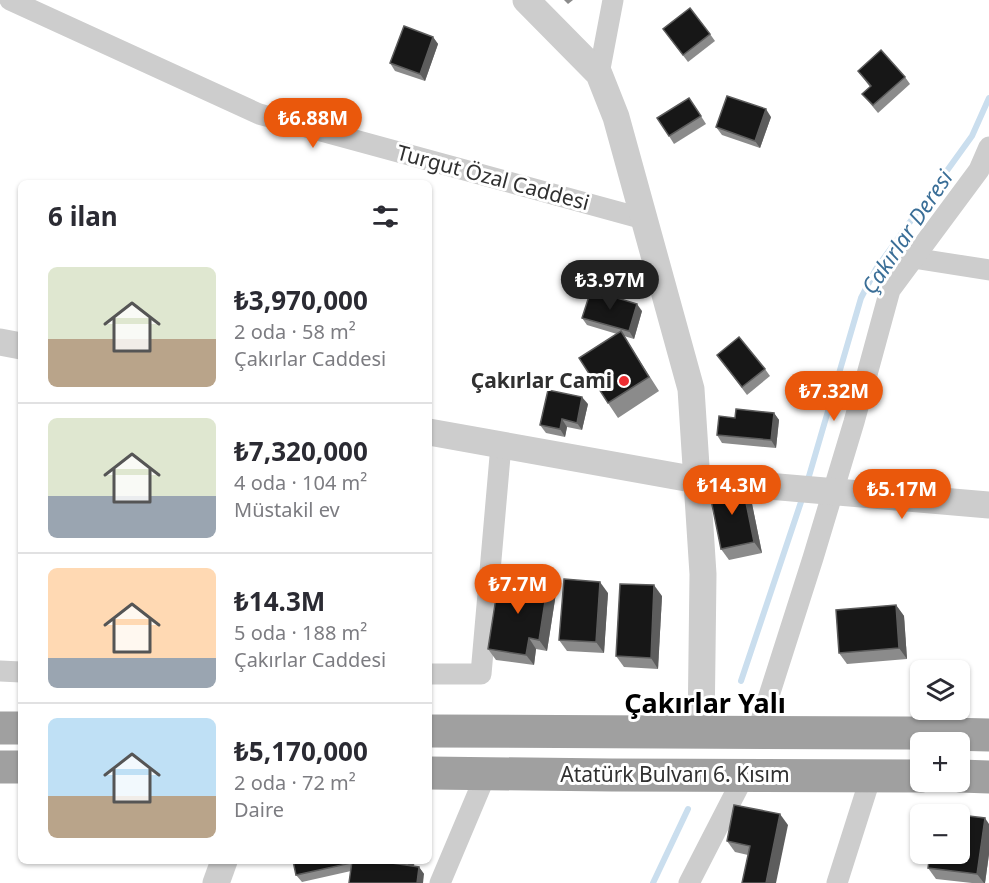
<!DOCTYPE html>
<html lang="tr">
<meta charset="utf-8">
<style>
body{margin:0;font-family:"Noto Sans",sans-serif;background:#f7f7f7;color:#2b2b33;height:100vh;display:flex;flex-direction:column;font-size:22px;white-space:nowrap}
*{box-sizing:border-box;margin:0}
p{font-size:20px;color:#7c7c81}
.icon{flex:none;width:33px;height:33px;fill:none;stroke:currentColor;stroke-width:2;stroke-linecap:round;stroke-linejoin:round}
.map{position:relative;flex:1;overflow:hidden}
.side{position:absolute;left:18px;top:180px;width:414px;height:684px;display:flex;flex-direction:column;background:#fff;border-radius:9px;box-shadow:0 2px 4px #0004}
.side>*{flex:none}
.fabs{position:absolute;left:910px;top:660px;display:grid;gap:12px}
.fabs a{display:grid;place-items:center;width:60px;height:60px;border-radius:9px;background:#fff;box-shadow:0 2px 4px #0004;font-size:30px}
.price{position:absolute;translate:-50% -51px;padding:0 14px;border-radius:21px;background:#ea580c;color:#fff;font-size:20px;line-height:39px;filter:drop-shadow(0 2px 3px #0008)}
.price::after{content:'';position:absolute;left:50%;top:36px;width:18px;height:14px;margin-left:-9px;background:inherit;clip-path:polygon(0 0,100% 0,50% 100%)}
.price.on{background:#222;color:#fff}
ul{padding:0;list-style:none}
li{display:flex;align-items:center;gap:18px;height:150px;padding:0 30px}
li+li{border-top:2px solid #e1e1e2}
li span{display:grid;place-items:center;flex:none;width:168px;height:120px;border-radius:9px;color:#555}
li>.icon{margin-inline-start:auto}
span .icon{width:72px;height:72px;fill:#fffc;stroke-width:1}
li b{font-size:26px}
h2{display:flex;justify-content:space-between;align-items:center;height:72px;padding:0 30px;font-size:26px}
.map>svg:first-child{display:block}
.lines{fill:none;stroke-linecap:round;stroke-linejoin:round}
.stream{stroke:#cadeee;stroke-width:6}
.minor{stroke:#cdcdcd;stroke-width:21}
.tertiary{stroke:#cdcdcd;stroke-width:27}
.trunk{stroke:#a0a0a0;stroke-width:33}
.wall{fill:#8b8b8b}
.shaded-wall{fill:#5d5d5d}
.building{fill:#171717;stroke:#5d5d5d;stroke-width:1.5}
.poi-dot{fill:#ed2d32;stroke:#fff;stroke-width:2}
.labels{text-anchor:middle;stroke-width:6;stroke-linejoin:round;paint-order:stroke}
.street-label{font-size:21px;fill:#303030;stroke:#fff}
.poi-label{font-size:21px;font-weight:bold;fill:#303030;stroke:#fff;text-anchor:end}
.water-label{font-size:22px;font-style:italic;fill:#3a6e97;stroke:#fff}
.district-label{font-size:27px;font-weight:bold;fill:#000;stroke:#fff}
</style>
<div class="map">
<svg width="989" height="883" viewBox="0 0 989 883">
<rect width="100%" height="100%" fill="#fff"/>
<g class="lines">
<!-- stream -->
<g class="stream">
<polyline points="807,483 861,298 876,269 972,136 989,98"/>
<polyline points="741,681 803,496"/>
<polyline points="653,883 688,809"/>
</g>
<!-- minor -->
<g class="minor">
<polyline points="10,0 259,114 644,219"/>
<polyline points="599,74 613,0"/>
<polyline points="913,258 989,270"/>
<polyline points="0,671 21,672"/>
<polyline points="429,674 481,674 501,445"/>
<polyline points="757,733 813,558 854,422 890,290 979,170 989,147"/>
<polyline points="440,883 486,774"/>
<polyline points="689,883 744,776"/>
<polyline points="837,883 871,776"/>
</g>
<!-- tertiary -->
<g class="tertiary">
<polyline points="526,0 599,74 616,117 691,389 703,574 701,733"/>
<polyline points="0,342 21,346"/>
<polyline points="429,432 697,480 989,505"/>
<polyline points="216,883 224,861"/>
</g>
<!-- trunk -->
<g class="trunk">
<polyline points="0,728 21,728"/>
<polyline points="429,731 908,733 989,735"/>
<polyline points="0,767 21,767"/>
<polyline points="429,773 611,775 921,776"/>
<polyline points="960,776 989,777"/>
</g>
</g>
<!-- wall -->
<g class="wall">
<polygon points="564,0 573,0 568,4"/>
<polygon points="663,29 710,34 715,41 688,62"/>
<polygon points="433,37 438,44 425,81 395,71 390,63"/>
<polygon points="858,71 905,77 910,84 878,113 868,101 862,94 870,87"/>
<polygon points="694,105 706,124 674,144 669,136"/>
<polygon points="771,117 760,148 722,135 716,127"/>
<polygon points="642,311 634,339 624,336 659,391 618,418 608,403 617,334 587,325 582,318"/>
<polygon points="717,355 765,369 770,376 747,395"/>
<polygon points="588,404 582,430 567,427 565,437 546,433 540,425"/>
<polygon points="774,413 779,420 776,448 722,443 717,435"/>
<polygon points="742,483 750,494 762,553 729,560 721,549"/>
<polygon points="548,582 556,593 547,651 536,649 534,665 496,660 488,649 507,586"/>
<polygon points="608,593 604,653 567,651 559,640"/>
<polygon points="662,596 658,669 624,667 616,656"/>
<polygon points="896,605 904,616 907,659 847,664 839,653"/>
<polygon points="788,825 748,855 735,852 727,841"/>
<polygon points="989,854 985,883 972,883 936,879 928,868"/>
<polygon points="293,861 415,861 414,866 419,867 424,874 351,871 302,882 296,875"/>
</g>
<!-- shaded-wall -->
<g class="shaded-wall">
<polygon points="433,37 438,44 425,81 420,74"/>
<polygon points="766,109 771,117 760,148 755,141"/>
<polygon points="637,304 642,311 634,339 629,331"/>
<polygon points="582,397 588,404 582,430 577,423"/>
<polygon points="774,413 779,420 776,448 771,440"/>
<polygon points="562,419 567,427 565,437 560,429"/>
<polygon points="742,483 750,494 762,553 754,542"/>
<polygon points="548,582 556,593 547,651 539,640"/>
<polygon points="600,582 608,593 604,653 596,642"/>
<polygon points="654,585 662,596 658,669 651,658"/>
<polygon points="896,605 904,616 907,659 899,648"/>
<polygon points="529,638 536,649 534,665 526,655"/>
<polygon points="780,814 788,825 776,883 766,883"/>
<polygon points="985,818 989,824 989,854 985,883 984,883 977,874"/>
<polygon points="408,861 415,861 412,870 407,863"/>
<polygon points="419,867 424,874 423,883 417,883"/>
</g>
<!-- building -->
<g class="building">
<polygon points="690,8 710,34 683,55 663,29"/>
<polygon points="404,26 433,37 420,74 390,63"/>
<polygon points="881,50 905,77 873,105 862,94 871,86 858,71"/>
<polygon points="727,96 766,109 755,141 716,127"/>
<polygon points="689,98 701,116 669,136 657,118"/>
<polygon points="591,290 637,304 629,331 582,318"/>
<polygon points="621,331 649,377 608,403 579,358"/>
<polygon points="739,337 765,369 742,387 717,355"/>
<polygon points="548,390 582,397 577,423 562,419 560,429 540,425"/>
<polygon points="736,409 774,413 771,440 717,435 719,416 735,418"/>
<polygon points="742,483 754,542 721,549 709,490"/>
<polygon points="508,576 548,582 539,640 529,638 526,655 488,649 498,585 507,586"/>
<polygon points="564,579 600,582 596,642 559,640"/>
<polygon points="620,584 654,585 651,658 616,656"/>
<polygon points="896,605 899,648 839,653 836,610"/>
<polygon points="734,805 780,814 766,883 742,883 750,846 727,841"/>
<polygon points="960,815 985,818 977,874 928,868 930,854 960,854"/>
<polygon points="293,861 350,861 351,863 296,875"/>
<polygon points="352,861 378,861 419,867 417,883 349,883"/>
</g>
<!-- markers -->
<circle class="poi-dot" cx="624" cy="381" r="6"/>
<g class="labels">
<!-- street labels -->
<g class="street-label">
<text transform="translate(493 178) rotate(15)" y="7">Turgut Özal Caddesi</text>
<text x="675" y="782">Atatürk Bulvarı 6. Kısım</text>
</g>
<!-- poi labels -->
<g class="poi-label">
<text x="612" y="388">Çakırlar Cami</text>
</g>
<!-- water labels -->
<g class="water-label">
<text transform="translate(907 232) rotate(-56)" y="8">Çakırlar Deresi</text>
</g>
<!-- district labels -->
<g class="district-label">
<text x="705" y="713">Çakırlar Yalı</text>
</g>
</g>
</svg>
<div class="fabs">
<a><svg class="icon" aria-label="layers" viewBox="0 0 24 24"><path d="M12 4l9 5-9 5-9-5zM3 14l9 5 9-5"/></svg></a>
<a>+</a>
<a>−</a>
</div>
<b class="price" style="left:313px;top:149px">₺6.88M</b>
<b class="price on" style="left:610px;top:311px">₺3.97M</b>
<b class="price" style="left:834px;top:422px">₺7.32M</b>
<b class="price" style="left:732px;top:516px">₺14.3M</b>
<b class="price" style="left:902px;top:520px">₺5.17M</b>
<b class="price" style="left:518px;top:615px">₺7.7M</b>
<section class="side">
<h2>6 ilan<svg class="icon" aria-label="filters" viewBox="0 0 24 24"><path d="M4 7h16M4 17h16"/><circle cx="9" cy="7" r="2"/><circle cx="15" cy="17" r="2"/></svg></h2>
<ul>
<li><span style="background:linear-gradient(#dfe7d0 60%,#b9a48a 0)"><svg class="icon" aria-label="home" viewBox="0 0 24 24"><path d="M3 11l9-7 9 7M6 9v11h12V9"/></svg></span><div><b>₺3,970,000</b><p>2 oda · 58 m²</p><p>Çakırlar Caddesi</p></div></li>
<li><span style="background:linear-gradient(#dfe7d0 65%,#9aa5b1 0)"><svg class="icon" aria-label="home" viewBox="0 0 24 24"><path d="M3 11l9-7 9 7M6 9v11h12V9"/></svg></span><div><b>₺7,320,000</b><p>4 oda · 104 m²</p><p>Müstakil ev</p></div></li>
<li><span style="background:linear-gradient(#ffd9b3 75%,#9aa5b1 0)"><svg class="icon" aria-label="home" viewBox="0 0 24 24"><path d="M3 11l9-7 9 7M6 9v11h12V9"/></svg></span><div><b>₺14.3M</b><p>5 oda · 188 m²</p><p>Çakırlar Caddesi</p></div></li>
<li><span style="background:linear-gradient(#bfe0f5 65%,#b9a48a 0)"><svg class="icon" aria-label="home" viewBox="0 0 24 24"><path d="M3 11l9-7 9 7M6 9v11h12V9"/></svg></span><div><b>₺5,170,000</b><p>2 oda · 72 m²</p><p>Daire</p></div></li>
</ul>
</section>
</div>
